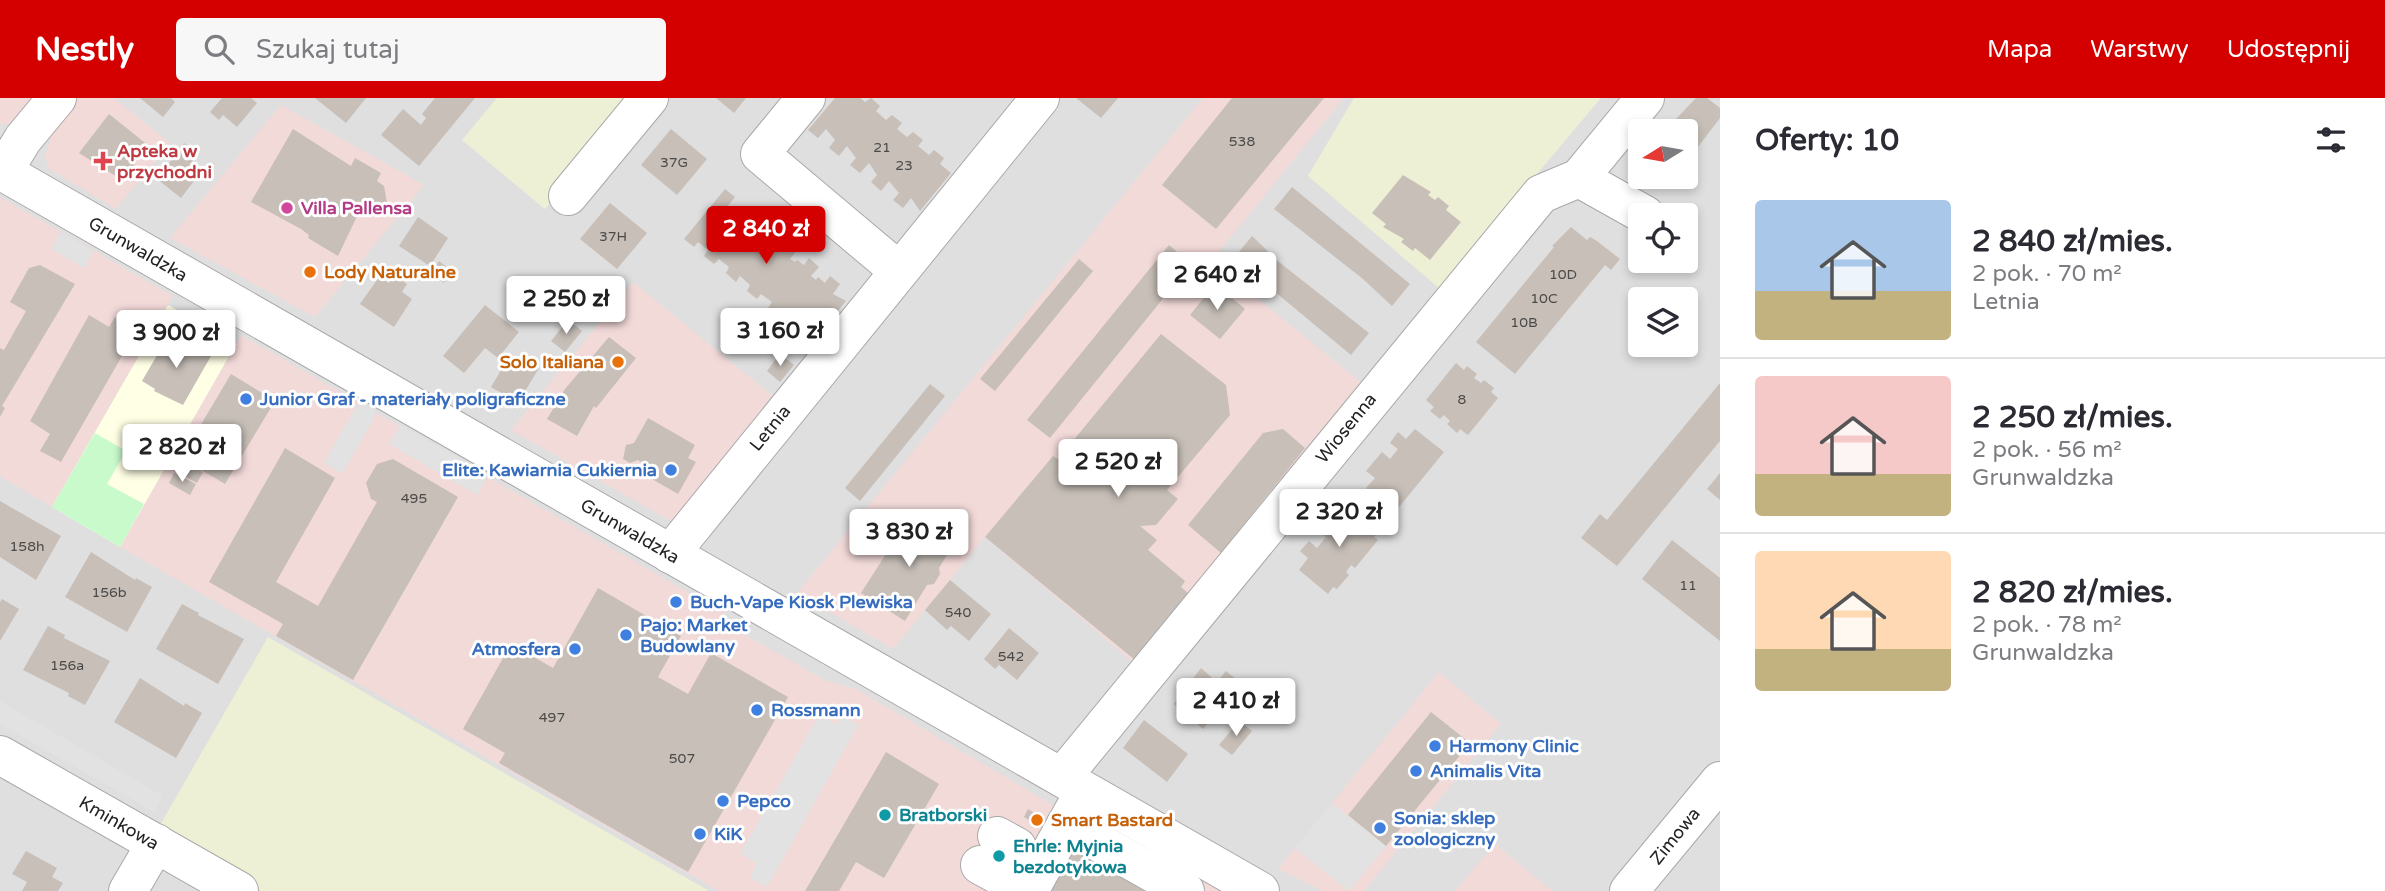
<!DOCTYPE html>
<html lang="pl">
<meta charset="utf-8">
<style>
body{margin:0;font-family:"Varela Round",sans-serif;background:#f7f7f7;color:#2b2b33;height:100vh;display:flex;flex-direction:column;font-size:26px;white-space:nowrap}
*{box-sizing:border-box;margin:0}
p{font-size:23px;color:#7c7c81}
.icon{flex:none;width:38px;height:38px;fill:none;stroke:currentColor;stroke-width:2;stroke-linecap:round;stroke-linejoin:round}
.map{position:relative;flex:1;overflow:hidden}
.panel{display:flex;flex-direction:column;background:#fff;width:665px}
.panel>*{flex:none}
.needle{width:46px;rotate:259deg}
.controls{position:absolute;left:1628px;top:21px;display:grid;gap:14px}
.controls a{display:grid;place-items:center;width:70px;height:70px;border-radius:7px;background:#fff;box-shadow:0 4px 10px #0003;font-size:35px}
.price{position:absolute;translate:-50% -60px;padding:0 16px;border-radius:7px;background:#fff;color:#222;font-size:23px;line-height:46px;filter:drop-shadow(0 2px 4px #0008)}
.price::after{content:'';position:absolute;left:50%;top:42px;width:21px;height:16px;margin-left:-10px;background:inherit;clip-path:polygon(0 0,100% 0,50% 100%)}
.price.on{background:#d40000;color:#fff}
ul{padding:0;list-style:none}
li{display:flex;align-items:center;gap:21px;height:175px;padding:0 35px}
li+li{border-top:2px solid #e1e1e2}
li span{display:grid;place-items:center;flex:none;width:196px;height:140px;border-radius:7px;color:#555}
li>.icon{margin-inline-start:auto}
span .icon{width:84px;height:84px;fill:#fffc;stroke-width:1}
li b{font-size:30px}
h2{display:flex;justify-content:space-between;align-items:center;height:84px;padding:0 35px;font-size:30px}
header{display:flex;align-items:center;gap:42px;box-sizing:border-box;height:98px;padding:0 35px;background:#d40000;color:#fff}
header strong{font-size:33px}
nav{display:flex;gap:38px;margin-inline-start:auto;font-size:24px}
.search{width:490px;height:63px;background:#f7f7f7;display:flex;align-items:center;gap:18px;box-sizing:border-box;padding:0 24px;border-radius:7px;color:#7c7c81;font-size:26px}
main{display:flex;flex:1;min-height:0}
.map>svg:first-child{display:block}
.residential{fill:#e0dfdf;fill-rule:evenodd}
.commercial{fill:#f2dad9}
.education{fill:#ffffe5}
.farmland{fill:#eef0d5}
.park{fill:#c8facc}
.parking{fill:#e2e2e2}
.building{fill:#c7bfb8}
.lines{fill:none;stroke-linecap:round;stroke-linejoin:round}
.minor-casing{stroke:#a9a9a9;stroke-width:40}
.minor{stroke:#fff;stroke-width:38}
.health-dot{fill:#e0444e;stroke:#fff;stroke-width:2.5}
.hotel-dot{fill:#d1479c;stroke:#fff;stroke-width:2.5}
.food-dot{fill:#e8710a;stroke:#fff;stroke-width:2.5}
.shop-dot{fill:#3f7fe0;stroke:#fff;stroke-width:2.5}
.culture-dot{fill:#0f9aa8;stroke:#fff;stroke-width:2.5}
.labels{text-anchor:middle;stroke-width:6;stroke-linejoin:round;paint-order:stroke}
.number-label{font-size:14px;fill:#4b4948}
.health-label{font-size:18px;font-weight:bold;fill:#be3a42;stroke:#fff;text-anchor:start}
.hotel-label{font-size:18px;font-weight:bold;fill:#b23c85;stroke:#fff;text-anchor:start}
.street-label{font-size:18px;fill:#222;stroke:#fff}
.food-label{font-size:18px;font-weight:bold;fill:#c56008;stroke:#fff;text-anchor:start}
.shop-label{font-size:18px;font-weight:bold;fill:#366cbe;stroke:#fff;text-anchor:start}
.culture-label{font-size:18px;font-weight:bold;fill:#0d838f;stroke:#fff;text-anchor:start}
</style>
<header>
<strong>Nestly</strong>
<div class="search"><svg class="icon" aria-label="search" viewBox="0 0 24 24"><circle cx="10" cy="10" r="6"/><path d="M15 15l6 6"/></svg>Szukaj tutaj</div>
<nav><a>Mapa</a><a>Warstwy</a><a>Udostępnij</a></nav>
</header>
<main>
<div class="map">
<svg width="1720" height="793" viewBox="0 0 1720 793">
<rect width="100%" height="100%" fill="#f2efe9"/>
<!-- residential -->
<path class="residential" d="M0,0h1720v793h-1720zM1640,33h45v46h-45zM1640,117h45v46h-45zM1640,201h45v46h-45z"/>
<!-- commercial -->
<g class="commercial">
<polygon points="0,0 31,0 10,26 0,26"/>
<polygon points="78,0 114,0 170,45 116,111 48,70 45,57 51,41 48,37"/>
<polygon points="1203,0 1344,0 1211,163 1363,286 1135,566 985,439 893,551 797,495"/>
<polygon points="281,7 424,87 315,219 170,140"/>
<polygon points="0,99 173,198 52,409 0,378"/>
<polygon points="633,184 775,300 674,425 511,332"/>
<polygon points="241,237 726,516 723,524 826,583 856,591 1063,713 1229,793 719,793 120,449"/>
<polygon points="1439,574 1501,626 1364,793 1323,793 1278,771"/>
<polygon points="1495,746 1551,792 1552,793 1455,793"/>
</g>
<!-- education -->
<polygon class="education" points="168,207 236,246 120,449 52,409"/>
<!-- farmland -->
<g class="farmland">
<polygon points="497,0 636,0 545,111 462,42"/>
<polygon points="1354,0 1601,0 1440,191 1308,78"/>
<polygon points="268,539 709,793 253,793 155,736"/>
</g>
<!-- park -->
<polygon class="park" points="95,335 126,353 107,386 144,406 120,449 52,409"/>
<!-- parking -->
<g class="parking">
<polygon points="61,134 93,153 84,170 51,151"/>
<polygon points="359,304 377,314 342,376 324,365"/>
<polygon points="400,327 489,377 477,397 389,346"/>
<polygon points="0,603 163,698 154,714 0,626"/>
<polygon points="819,617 836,626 841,617 858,627 767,789 750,779 757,765 740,756"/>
<polygon points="1332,705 1386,748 1349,793 1295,750"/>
</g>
<!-- building -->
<g class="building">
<polygon points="140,0 171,0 175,4 163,19"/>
<polygon points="222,0 251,0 257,5 237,29 223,17 219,22 210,14"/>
<polygon points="315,0 366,0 346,25"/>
<polygon points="435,0 475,0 419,68 381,37 403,11 421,27 426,20 422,16"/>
<polygon points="716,0 746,0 734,15"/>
<polygon points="835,0 860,0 865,4 871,0 880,8 876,13 886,22 892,17 902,25 897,31 907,39 913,34 923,42 918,48 929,57 934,52 944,60 940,66 951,75 920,113 911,100 903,110 893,102 899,95 889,83 881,93 871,84 877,77 869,65 860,75 850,67 856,60 847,48 839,58 829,50 835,42 826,31 818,40 808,32"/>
<polygon points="1076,0 1118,0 1101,20"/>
<polygon points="1232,0 1324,0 1216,131 1162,87"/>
<polygon points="1696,0 1707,0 1720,10 1720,20 1685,66 1685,33 1666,33 1671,27 1674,29 1678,24 1675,22"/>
<polygon points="109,16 149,48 122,82 79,55"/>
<polygon points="293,31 351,68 355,60 381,75 377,83 384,88 387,105 375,116 360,112 338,158 308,140 309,137 301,131 251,104"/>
<polygon points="671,31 707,61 677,97 641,67"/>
<polygon points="184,45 198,56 189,67 200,75 181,100 157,81"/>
<polygon points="1403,77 1431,94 1428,97 1435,102 1438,99 1449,108 1446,112 1461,124 1430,162 1415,150 1413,153 1401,144 1404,141 1383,129 1386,126 1372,115"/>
<polygon points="1292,89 1410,186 1392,208 1363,181 1274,111"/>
<polygon points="725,91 735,99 727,109 740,115 746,108 756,116 748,126 752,129 754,127 761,132 767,125 777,134 769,143 773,147 775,144 782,150 788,143 798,151 790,161 795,164 797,162 804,167 809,160 819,169 811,178 816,182 818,179 825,185 830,178 840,186 833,196 846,203 815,240 804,231 799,236 789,228 793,222 783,213 778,219 768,210 772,204 761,196 757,201 747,193 750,187 740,178 736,184 726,175 729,169 719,161 714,166 704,158 708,152 698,144 694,149 684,141"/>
<polygon points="610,105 647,135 617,171 580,141"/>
<polygon points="418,119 448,140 430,168 399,148"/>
<polygon points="1571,129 1587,142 1590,139 1597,143 1620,161 1611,172 1605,167 1515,276 1476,244 1554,149 1552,148"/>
<polygon points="1252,138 1279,164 1369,235 1351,257 1234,160"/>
<polygon points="1169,147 1191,166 1050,340 1027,322"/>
<polygon points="1079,161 1093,173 995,293 980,281"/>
<polygon points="439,163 453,174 444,185 431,175"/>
<polygon points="40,167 75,186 2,308 5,310 0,319 0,250 4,252 26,213 10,204 29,170"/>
<polygon points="394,177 407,186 402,194 412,201 394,229 360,206 379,179 389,185"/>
<polygon points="1215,186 1245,211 1220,241 1190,217"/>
<polygon points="485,207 519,234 498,260 485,250 464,275 443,258"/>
<polygon points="89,217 109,229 115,219 137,232 61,364 40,353 50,336 30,323"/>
<polygon points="568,222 582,233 565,254 551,243"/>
<polygon points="170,235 195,253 197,250 211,258 183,307 154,293 155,291 142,283"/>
<polygon points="1161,236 1226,287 1230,317 1167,392 1178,401 1156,427 1140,428 1157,442 1148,452 1185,483 1181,489 1189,496 1135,562 985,439 1053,358 1058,361"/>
<polygon points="609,239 636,260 596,310 594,308 577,338 547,321 565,291"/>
<polygon points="780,256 794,267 780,284 767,273"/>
<polygon points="520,258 539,270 518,305 491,289 507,262 515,267"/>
<polygon points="1456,265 1464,272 1467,268 1477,276 1474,280 1481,285 1484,282 1494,290 1491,294 1498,300 1468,337 1460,331 1457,335 1447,326 1450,323 1444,317 1440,321 1430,313 1434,309 1426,302"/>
<polygon points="231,276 275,303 225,386 181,360"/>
<polygon points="1720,285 1720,343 1617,468 1581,440 1600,416 1607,422"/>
<polygon points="930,286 945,298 860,403 845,390"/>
<polygon points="648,320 695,347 688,360 696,364 678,396 645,377 650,369 638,362 630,365 623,361 626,347 634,345"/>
<polygon points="1283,331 1305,350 1221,455 1188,427 1263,335"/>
<polygon points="1415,331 1444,354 1395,414 1366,390 1375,380 1366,373 1382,354 1390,361 1398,351 1390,345 1398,334 1406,341"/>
<polygon points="285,350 335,380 276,484 318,508 377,404 371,401 366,385 377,366 393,361 458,399 353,582 276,538 283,526 209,484"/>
<polygon points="182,363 203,374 197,385 176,373"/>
<polygon points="174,375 196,386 190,397 169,385"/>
<polygon points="1720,375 1720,402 1707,391"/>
<polygon points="0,403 61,438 36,482 0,459"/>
<polygon points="1351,408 1380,432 1374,439 1378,442 1355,470 1351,467 1346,474 1349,477 1337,491 1333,489 1328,496 1299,472 1308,460 1300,453 1309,443 1317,450 1326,439 1318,432 1333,414 1341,420"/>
<polygon points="918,419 955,444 939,470 940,476 934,486 927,487 905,523 861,495 895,442 901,445"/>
<polygon points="1672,442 1720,480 1720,543 1642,481"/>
<polygon points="91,454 135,482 136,480 152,489 127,534 65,499"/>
<polygon points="950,482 991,516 969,543 951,528 947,532 925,512"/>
<polygon points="598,490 681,538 658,579 688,596 711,555 788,599 688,774 499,665 505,655 463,631 511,546 553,570"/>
<polygon points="2,501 19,511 0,543 0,504"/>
<polygon points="182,506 199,515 198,517 244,541 218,586 156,551"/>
<polygon points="48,528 65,537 64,540 110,563 85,607 68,598 69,595 23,572"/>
<polygon points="1009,530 1039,555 1017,582 999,567 995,571 984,561"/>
<polygon points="1201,570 1217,584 1226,573 1241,585 1203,631 1174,606"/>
<polygon points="140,580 184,608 185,605 202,615 176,660 114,624"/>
<polygon points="1431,614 1470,645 1386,748 1348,717"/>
<polygon points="1144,622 1188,656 1167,684 1123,650"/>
<polygon points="1239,623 1252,633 1232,657 1219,647"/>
<polygon points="886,654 939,686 884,780 856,764 839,793 805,793"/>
<polygon points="1028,711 1051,725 1046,732 1024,719"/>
<polygon points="1069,745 1153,793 1042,793"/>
<polygon points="26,753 57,770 52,779 63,785 58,793 22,793 27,784 12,776"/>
</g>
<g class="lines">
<!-- minor casing -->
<g class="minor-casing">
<g id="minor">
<polyline points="806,0 760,56 899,173"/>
<polyline points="0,72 1260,793"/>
<polyline points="3,74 23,41 57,0"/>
<polyline points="1579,80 1645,117"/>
<polyline points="568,98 649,0"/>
<polyline points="670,456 1040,0"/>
<polyline points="0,657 239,793"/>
<polyline points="1062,679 1541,96 1579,80 1645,0"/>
<polyline points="1066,726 1185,793"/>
<polyline points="997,738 1017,749"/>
<polyline points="980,767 1000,778"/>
<polyline points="128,793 156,745"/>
<polyline points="1029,793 1079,703"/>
<polyline points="1629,793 1720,683"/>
</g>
</g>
<!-- minor -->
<use href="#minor" class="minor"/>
</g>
<!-- markers -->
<path class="health-dot" d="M99.5 52.5h7v7h7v7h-7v7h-7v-7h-7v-7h7z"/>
<circle class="hotel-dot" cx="287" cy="110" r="7"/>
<g class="food-dot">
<circle cx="310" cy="174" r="7"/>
<circle cx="618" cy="264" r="7"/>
<circle cx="1037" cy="722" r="7"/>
</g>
<g class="shop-dot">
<circle cx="246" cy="301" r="7"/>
<circle cx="671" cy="372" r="7"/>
<circle cx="676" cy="504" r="7"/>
<circle cx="626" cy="537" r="7"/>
<circle cx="575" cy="551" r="7"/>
<circle cx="757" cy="612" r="7"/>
<circle cx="1435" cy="648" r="7"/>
<circle cx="1416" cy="673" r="7"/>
<circle cx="723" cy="703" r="7"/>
<circle cx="1380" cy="730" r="7"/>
<circle cx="700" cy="736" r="7"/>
</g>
<g class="culture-dot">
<circle cx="885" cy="717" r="7"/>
<circle cx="999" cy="758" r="7"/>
</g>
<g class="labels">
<!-- number labels -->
<g class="number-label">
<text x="1242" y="48">538</text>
<text x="882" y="54">21</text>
<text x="674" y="69">37G</text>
<text x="904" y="72">23</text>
<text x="613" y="143">37H</text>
<text x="1563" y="181">10D</text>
<text x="1544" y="205">10C</text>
<text x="1524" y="229">10B</text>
<text x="1462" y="306">8</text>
<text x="414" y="405">495</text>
<text x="27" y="453">158h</text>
<text x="1688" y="492">11</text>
<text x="109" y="499">156b</text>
<text x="958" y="519">540</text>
<text x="1011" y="563">542</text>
<text x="67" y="572">156a</text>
<text x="552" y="624">497</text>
<text x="682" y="665">507</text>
</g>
<!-- health labels -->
<g class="health-label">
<text x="117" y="59">Apteka w<tspan x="117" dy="21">przychodni</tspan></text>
</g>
<!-- hotel labels -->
<g class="hotel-label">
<text x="301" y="116">Villa Pallensa</text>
</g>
<!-- street labels -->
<g class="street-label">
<text transform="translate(138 151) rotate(30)" y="6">Grunwaldzka</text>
<text transform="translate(770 330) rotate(-51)" y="6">Letnia</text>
<text transform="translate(1346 330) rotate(-51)" y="6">Wiosenna</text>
<text transform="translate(630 433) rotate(30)" y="6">Grunwaldzka</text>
<text transform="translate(119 725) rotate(30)" y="6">Kminkowa</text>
<text transform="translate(1675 738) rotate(-51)" y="6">Zimowa</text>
</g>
<!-- food labels -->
<g class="food-label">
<text x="324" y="180">Lody Naturalne</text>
<text x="604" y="270" text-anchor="end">Solo Italiana</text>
<text x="1051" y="728">Smart Bastard</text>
</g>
<!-- shop labels -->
<g class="shop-label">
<text x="260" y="307">Junior Graf - materiały poligraficzne</text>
<text x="657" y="378" text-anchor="end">Elite: Kawiarnia Cukiernia</text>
<text x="690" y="510">Buch-Vape Kiosk Plewiska</text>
<text x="640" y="533">Pajo: Market<tspan x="640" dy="21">Budowlany</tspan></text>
<text x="561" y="557" text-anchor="end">Atmosfera</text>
<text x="771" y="618">Rossmann</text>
<text x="1449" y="654">Harmony Clinic</text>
<text x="1430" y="679">Animalis Vita</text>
<text x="737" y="709">Pepco</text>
<text x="1394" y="726">Sonia: sklep<tspan x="1394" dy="21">zoologiczny</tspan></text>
<text x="714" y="742">KiK</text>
</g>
<!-- culture labels -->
<g class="culture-label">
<text x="899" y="723">Bratborski</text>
<text x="1013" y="754">Ehrle: Myjnia<tspan x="1013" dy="21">bezdotykowa</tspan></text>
</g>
</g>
</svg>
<div class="controls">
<a><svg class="needle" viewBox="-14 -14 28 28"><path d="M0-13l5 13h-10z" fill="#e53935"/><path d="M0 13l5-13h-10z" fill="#7c7c81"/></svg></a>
<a><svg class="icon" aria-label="locate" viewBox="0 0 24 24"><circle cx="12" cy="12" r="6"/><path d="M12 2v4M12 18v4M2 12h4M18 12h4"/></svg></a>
<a><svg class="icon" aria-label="layers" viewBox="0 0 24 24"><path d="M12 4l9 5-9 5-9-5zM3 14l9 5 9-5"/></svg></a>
</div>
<b class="price on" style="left:766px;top:168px">2 840 zł</b>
<b class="price" style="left:1217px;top:214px">2 640 zł</b>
<b class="price" style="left:566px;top:238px">2 250 zł</b>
<b class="price" style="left:780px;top:270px">3 160 zł</b>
<b class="price" style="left:176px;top:272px">3 900 zł</b>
<b class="price" style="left:182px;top:386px">2 820 zł</b>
<b class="price" style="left:1118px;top:401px">2 520 zł</b>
<b class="price" style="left:1339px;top:451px">2 320 zł</b>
<b class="price" style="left:909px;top:471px">3 830 zł</b>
<b class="price" style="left:1236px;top:640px">2 410 zł</b>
</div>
<section class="panel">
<h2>Oferty: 10<svg class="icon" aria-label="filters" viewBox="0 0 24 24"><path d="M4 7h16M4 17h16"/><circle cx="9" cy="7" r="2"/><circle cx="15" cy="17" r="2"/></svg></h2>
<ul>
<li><span style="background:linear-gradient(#a9c7e8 65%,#c2b280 0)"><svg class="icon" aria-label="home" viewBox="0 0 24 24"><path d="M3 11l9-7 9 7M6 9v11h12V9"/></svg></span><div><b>2 840 zł/mies.</b><p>2 pok. · 70 m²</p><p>Letnia</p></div></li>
<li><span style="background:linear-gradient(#f6c9c9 70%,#c2b280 0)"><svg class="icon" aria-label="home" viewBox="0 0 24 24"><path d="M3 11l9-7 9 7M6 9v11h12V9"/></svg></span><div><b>2 250 zł/mies.</b><p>2 pok. · 56 m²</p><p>Grunwaldzka</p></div></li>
<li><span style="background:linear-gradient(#ffd9b3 70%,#c2b280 0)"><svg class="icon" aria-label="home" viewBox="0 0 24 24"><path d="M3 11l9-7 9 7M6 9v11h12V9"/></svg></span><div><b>2 820 zł/mies.</b><p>2 pok. · 78 m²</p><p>Grunwaldzka</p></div></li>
</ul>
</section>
</main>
